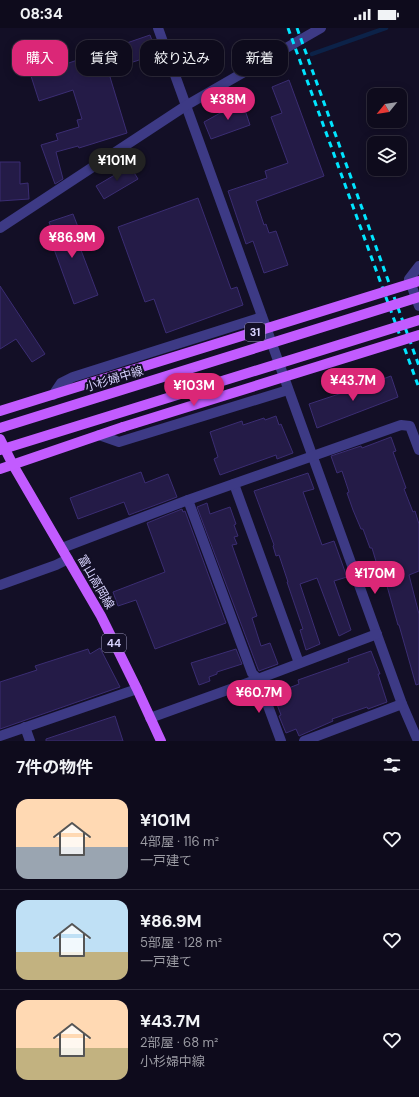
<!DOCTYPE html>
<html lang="ja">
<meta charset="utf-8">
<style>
body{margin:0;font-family:"DM Sans","Noto Sans JP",sans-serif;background:#171425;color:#f1f3f6;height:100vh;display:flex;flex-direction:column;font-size:15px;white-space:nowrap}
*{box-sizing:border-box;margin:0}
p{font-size:13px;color:#9b9ba3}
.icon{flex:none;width:22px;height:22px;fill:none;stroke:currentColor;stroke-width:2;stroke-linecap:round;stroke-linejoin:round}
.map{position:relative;height:713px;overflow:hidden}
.details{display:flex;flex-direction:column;background:#0e0b1c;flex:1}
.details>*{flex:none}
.banner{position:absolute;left:12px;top:12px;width:395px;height:36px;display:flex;gap:8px}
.needle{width:26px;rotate:240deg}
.tools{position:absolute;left:367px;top:60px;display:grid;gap:8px}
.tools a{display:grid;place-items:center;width:40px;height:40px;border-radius:8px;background:#0e0b1c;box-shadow:0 2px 10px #0003,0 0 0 1px #2e2b3b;font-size:20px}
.price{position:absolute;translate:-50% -34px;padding:0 9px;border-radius:14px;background:#db2777;color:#fff;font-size:13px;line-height:26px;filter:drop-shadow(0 1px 2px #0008)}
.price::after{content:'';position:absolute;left:50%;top:24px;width:12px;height:9px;margin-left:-6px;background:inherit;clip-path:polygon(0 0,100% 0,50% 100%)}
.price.selected{background:#222;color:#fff}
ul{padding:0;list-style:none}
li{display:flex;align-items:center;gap:12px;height:100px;padding:0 16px}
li+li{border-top:1px solid #2e2b3b}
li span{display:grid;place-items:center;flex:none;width:112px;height:80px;border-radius:12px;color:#555}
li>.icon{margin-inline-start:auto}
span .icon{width:48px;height:48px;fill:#fffc;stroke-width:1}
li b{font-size:17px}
h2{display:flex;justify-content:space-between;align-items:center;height:48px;padding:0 16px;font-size:17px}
.chip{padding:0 14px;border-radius:12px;background:#0e0b1c;box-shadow:0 2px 10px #0003,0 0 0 1px #2e2b3b;font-size:14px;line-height:36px}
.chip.selected{background:#db2777;color:#fff}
.status{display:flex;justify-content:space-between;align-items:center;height:28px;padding:0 20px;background:#0e0b1c;direction:ltr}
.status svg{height:11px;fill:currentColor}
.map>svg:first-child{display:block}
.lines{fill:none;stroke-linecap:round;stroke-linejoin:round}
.stream{stroke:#0c2248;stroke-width:4.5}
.building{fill:#241b47;stroke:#3b2d73}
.street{stroke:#3d3a85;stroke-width:10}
.primary{stroke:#c25bff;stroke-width:10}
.rail{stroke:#00e5ff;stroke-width:3;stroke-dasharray:6 5;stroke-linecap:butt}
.primary-bridge{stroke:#c25bff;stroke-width:10}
.labels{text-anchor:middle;stroke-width:4;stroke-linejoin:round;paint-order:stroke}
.shield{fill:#130f26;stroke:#9e99be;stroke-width:1}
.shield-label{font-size:11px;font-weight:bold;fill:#d9d4ff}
.street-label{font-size:12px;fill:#d9d4ff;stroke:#130f26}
</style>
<div class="status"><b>08:34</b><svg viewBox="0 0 49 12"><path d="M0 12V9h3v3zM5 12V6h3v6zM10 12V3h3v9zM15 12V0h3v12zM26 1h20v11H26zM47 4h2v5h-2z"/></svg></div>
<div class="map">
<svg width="419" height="713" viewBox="0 0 419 713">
<rect width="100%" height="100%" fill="#130f26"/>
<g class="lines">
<!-- stream -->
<polyline class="stream" points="312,26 386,0"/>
</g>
<!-- building -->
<g class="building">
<polygon points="150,7 157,26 127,36 129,42 110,49 127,105 79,120 78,118 56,124 63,151 55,156 41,117 58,112 56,106 79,99 77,92 82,91 73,62 39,73 31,48"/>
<polygon points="289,52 324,148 256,173 264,197 266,196 269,205 276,203 288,237 264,245 253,213 246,216 228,163 267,150 265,143 288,135 271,89 282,85 272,59"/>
<polygon points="242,73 250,97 211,111 204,94"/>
<polygon points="0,134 20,134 20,156 28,155 29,171 0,173"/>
<polygon points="130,138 138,151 104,171 96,158"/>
<polygon points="198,170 231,261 237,259 243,277 166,305 154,271 145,274 118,199"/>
<polygon points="73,186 78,199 73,201 98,267 74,276 50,210 54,208 49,194"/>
<polygon points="0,258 45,326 32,334 16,311 0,321"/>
<polygon points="391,348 398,369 317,400 309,376 354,361 354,359 365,355 366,357"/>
<polygon points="276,388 279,397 281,396 293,425 277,431 276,427 220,447 214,431 218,429 210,404 242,393 243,397 264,390 265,392"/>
<polygon points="391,409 396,423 393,424 406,460 404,461 413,484 415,483 419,496 419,543 409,547 419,586 419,656 416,657 399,597 398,597 387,558 380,539 378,540 372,520 370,520 363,501 361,501 353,482 347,465 349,464 342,443 337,445 331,428 361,418 362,420"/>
<polygon points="141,444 145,455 168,446 177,469 129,487 124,474 78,491 70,470"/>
<polygon points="308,445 314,461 303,464 322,517 334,513 347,549 334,553 351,602 339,608 317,550 300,556 320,616 306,622 300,602 303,601 287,554 288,554 279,527 276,528 273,518 274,517 254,463"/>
<polygon points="207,475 210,486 230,479 236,496 234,497 238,508 234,509 237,516 232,517 257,588 252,590 261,618 270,615 278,636 259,643 258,641 197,479"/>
<polygon points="182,481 183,484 185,483 226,595 155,621 136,572 118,578 113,564 165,544 147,495"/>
<polygon points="100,620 120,659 0,701 0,654 37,642 35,638 88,621 90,626"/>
<polygon points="236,621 242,636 217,644 217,646 209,649 210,653 199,657 191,635"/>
<polygon points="371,623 380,646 378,646 387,674 368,681 367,679 332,691 333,693 299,708 296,701 286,705 279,688 281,687 273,666 299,656 298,652 349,634 348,631"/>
<polygon points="115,688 123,713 46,713 46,711"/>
</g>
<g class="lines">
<!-- street -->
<g class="street">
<polyline points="158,0 402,676 418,713"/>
<polyline points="0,200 187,77 321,0"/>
<polyline points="419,238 409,251 419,278"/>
<polyline points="53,367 61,355 73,349 262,289"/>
<polyline points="99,407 119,414 288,362"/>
<polyline points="234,456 299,635"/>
<polyline points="188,472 252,645 258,651 281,713"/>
<polyline points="62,520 188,472 401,397 410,398 419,422"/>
<polyline points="0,557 56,537 68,531"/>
<polyline points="150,690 258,651 377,606"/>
<polyline points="25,699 30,713"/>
<polyline points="0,708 137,661"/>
<polyline points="304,713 402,676"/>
</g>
<!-- primary -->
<g class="primary">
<polyline points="0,383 90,355"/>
<polyline points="0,411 13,437 101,588 137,661 161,713"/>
<polyline points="0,441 123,399"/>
</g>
<!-- rail -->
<g class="rail">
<polyline points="288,0 419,360"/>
<polyline points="297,0 419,338"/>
</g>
<!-- primary-bridge -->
<g class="primary-bridge">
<polyline points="90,355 419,253"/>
<polyline points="123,399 419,307"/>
<polyline points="0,400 419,269"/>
<polyline points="0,422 419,292"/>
</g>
</g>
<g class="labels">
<!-- shield labels -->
<g class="shield">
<rect x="245" y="295" width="20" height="18" rx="3"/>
<rect x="102" y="606" width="24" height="18" rx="3"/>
</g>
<g class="shield-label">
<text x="255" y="308">31</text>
<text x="114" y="619">44</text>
</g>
<!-- street labels -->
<g class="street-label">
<text transform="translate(114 351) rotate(-17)" y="4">小杉婦中線</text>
<text transform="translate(96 554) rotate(60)" y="4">富山高岡線</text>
</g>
</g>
</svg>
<div class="tools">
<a><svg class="needle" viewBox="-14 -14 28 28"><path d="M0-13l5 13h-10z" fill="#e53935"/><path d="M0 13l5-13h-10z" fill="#9b9ba3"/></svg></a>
<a><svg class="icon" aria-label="layers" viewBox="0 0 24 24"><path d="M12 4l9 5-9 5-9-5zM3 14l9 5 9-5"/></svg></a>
</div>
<b class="price" style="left:228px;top:93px">¥38M</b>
<b class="price selected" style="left:117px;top:154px">¥101M</b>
<b class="price" style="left:72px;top:231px">¥86.9M</b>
<b class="price" style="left:353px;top:374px">¥43.7M</b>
<b class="price" style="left:194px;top:379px">¥103M</b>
<b class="price" style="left:375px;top:567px">¥170M</b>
<b class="price" style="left:259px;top:686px">¥60.7M</b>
<div class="banner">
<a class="chip selected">購入</a>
<a class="chip">賃貸</a>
<a class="chip">絞り込み</a>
<a class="chip">新着</a>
</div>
</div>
<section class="details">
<h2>7件の物件<svg class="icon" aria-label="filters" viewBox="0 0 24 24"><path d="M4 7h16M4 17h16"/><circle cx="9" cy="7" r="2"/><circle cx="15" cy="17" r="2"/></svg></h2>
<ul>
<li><span style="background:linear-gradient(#ffd9b3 60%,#9aa5b1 0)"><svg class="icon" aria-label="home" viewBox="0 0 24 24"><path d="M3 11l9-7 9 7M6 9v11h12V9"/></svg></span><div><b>¥101M</b><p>4部屋 · 116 m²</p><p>一戸建て</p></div><svg class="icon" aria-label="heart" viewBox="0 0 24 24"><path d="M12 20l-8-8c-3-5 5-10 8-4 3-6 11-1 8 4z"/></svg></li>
<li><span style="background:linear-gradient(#bfe0f5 65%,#c2b280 0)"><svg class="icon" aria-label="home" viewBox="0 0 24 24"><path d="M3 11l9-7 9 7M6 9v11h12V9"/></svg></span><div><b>¥86.9M</b><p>5部屋 · 128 m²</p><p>一戸建て</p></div><svg class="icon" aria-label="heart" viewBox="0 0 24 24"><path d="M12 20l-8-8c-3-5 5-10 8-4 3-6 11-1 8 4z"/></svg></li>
<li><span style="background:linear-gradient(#ffd9b3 60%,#c2b280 0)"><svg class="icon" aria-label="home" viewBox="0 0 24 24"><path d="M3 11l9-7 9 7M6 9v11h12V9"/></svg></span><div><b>¥43.7M</b><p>2部屋 · 68 m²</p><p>小杉婦中線</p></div><svg class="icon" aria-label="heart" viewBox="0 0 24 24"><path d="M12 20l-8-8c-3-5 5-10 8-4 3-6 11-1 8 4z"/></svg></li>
</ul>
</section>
